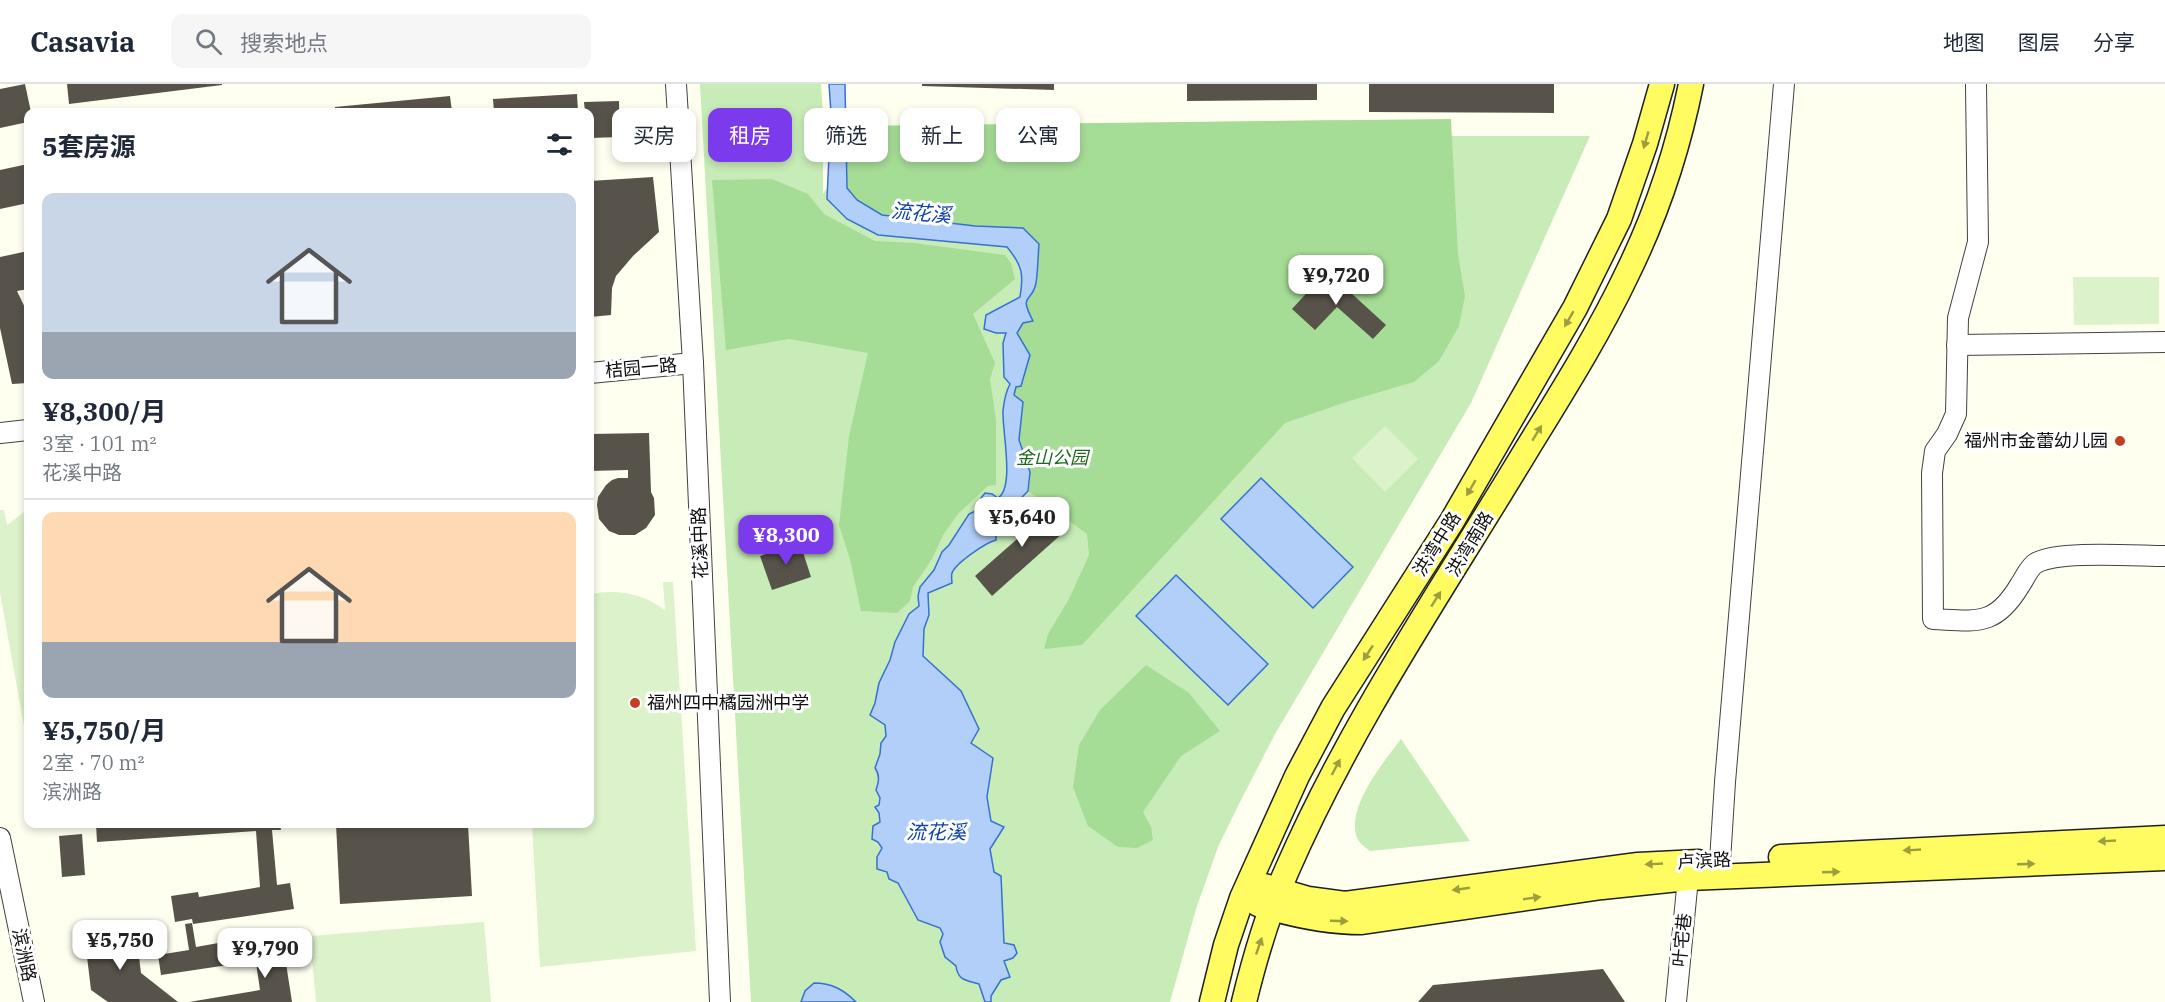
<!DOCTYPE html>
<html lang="zh">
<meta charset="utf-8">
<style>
body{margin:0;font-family:"IBM Plex Serif","Noto Sans SC",serif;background:#f6f6f7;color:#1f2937;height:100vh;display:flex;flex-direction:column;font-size:22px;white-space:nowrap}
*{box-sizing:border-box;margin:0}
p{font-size:20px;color:#747a83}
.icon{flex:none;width:33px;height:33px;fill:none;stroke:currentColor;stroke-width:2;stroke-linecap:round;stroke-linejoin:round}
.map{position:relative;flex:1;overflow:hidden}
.sheet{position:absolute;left:24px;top:24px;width:570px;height:720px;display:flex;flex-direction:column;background:#fff;border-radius:12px;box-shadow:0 3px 9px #0003}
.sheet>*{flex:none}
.guide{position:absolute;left:612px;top:24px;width:570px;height:54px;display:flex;gap:12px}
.price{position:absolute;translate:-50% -51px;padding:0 14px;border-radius:12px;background:#fff;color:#222;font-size:20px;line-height:39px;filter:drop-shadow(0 2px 3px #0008)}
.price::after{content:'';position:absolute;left:50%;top:36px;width:18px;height:14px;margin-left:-9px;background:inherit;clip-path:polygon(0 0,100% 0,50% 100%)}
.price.current{background:#7c3aed;color:#fff}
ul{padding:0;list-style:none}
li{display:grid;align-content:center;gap:12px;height:318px;padding:0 18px}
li+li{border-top:2px solid #e0e1e3}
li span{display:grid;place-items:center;height:186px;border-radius:12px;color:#555}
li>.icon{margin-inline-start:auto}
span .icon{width:108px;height:108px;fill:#fffc;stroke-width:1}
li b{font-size:26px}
h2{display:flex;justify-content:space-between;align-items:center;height:72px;padding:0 18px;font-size:26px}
.pill{padding:0 21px;border-radius:12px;background:#fff;box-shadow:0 3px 9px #0003;font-size:21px;line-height:54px}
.pill.current{background:#7c3aed;color:#fff}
header{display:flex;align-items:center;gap:36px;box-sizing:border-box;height:84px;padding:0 30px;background:#fff;border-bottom:2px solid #e0e1e3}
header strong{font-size:28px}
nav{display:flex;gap:33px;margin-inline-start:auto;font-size:21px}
.search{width:420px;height:54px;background:#f6f6f7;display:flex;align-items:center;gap:15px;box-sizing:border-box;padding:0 21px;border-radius:12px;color:#747a83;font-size:22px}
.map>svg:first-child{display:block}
.green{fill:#c7ecb7}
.forest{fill:#a6dd96}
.pitch{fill:#dbf2ca}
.water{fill:#b2cff9;stroke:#3671d4;stroke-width:1.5}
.building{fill:#58534a}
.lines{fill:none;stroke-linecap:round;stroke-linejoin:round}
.minor-casing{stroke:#424242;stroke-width:22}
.major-casing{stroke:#202020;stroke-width:27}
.minor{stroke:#fff;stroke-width:20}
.major{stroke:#fefc61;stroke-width:24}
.oneway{fill:#9e9d40}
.poi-dot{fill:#c63d1f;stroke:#fff;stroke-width:2}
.labels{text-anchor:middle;stroke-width:6;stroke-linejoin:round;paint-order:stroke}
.street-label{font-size:18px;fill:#0f0f0f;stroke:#fff}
.poi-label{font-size:18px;fill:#0f0f0f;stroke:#fff;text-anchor:end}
.park-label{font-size:18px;font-style:italic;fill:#1b6a1c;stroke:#fff}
.water-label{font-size:20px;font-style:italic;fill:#1144a7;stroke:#fff}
</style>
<header>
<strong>Casavia</strong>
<div class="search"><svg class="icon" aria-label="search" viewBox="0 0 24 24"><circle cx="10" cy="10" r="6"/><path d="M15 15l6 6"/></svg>搜索地点</div>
<nav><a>地图</a><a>图层</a><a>分享</a></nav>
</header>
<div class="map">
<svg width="2165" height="918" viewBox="0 0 2165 918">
<rect width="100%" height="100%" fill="#fffff0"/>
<!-- green -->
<g class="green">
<polygon points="700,0 821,0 823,32 823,110 867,43 1342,36 1343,52 1590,52 1471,319 1275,650 1239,720 1218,763 1196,825 1170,918 751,918"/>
<path d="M1401,655l69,102 -100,10c-5,-4 -11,-8 -13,-13 -11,-31 26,-75 44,-99z"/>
</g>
<!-- forest -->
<g class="forest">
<polygon points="1451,35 1458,170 1465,212 1459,242 1439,277 1414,298 1349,317 1285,339 1082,561 1044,565 1048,550 1069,515 1089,471 1087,450 1028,407 1030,388 1019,356 1014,311 1016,303 1017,249 1023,239 1026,215 1036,201 1023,144 975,142 882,131 856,116 847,104 846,42"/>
<polygon points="772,95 808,110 824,130 875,157 914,159 1005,171 1011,179 1015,195 973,230 995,279 990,295 996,336 996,401 988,402 958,430 943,451 932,475 913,503 910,517 897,529 861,527 850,475 839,441 849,352 868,269 789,255 726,266 712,96"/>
<polygon points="1146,581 1189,609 1220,647 1181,672 1143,728 1151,743 1153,756 1137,764 1118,763 1088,742 1073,703 1079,661 1100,626"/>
</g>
<!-- pitch -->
<g class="pitch">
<polygon points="2073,193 2159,193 2159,240 2074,241"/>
<polygon points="1385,342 1418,375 1385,408 1352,374"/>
<polygon points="28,425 28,664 0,509 0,426 4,426 7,441"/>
<path d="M663,498h10l23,369 -156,16 -8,-143h58v-230c26,-5 53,-1 75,16z"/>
<polygon points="484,838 491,918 316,918 310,852"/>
</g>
<!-- water -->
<g class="water">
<path d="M829,0h16l2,104 10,12 25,15 93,11 48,2 16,16c-1,13 -1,26 -3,39 -4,21 -18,9 -3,38l-10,2 -6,10 13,22 -9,31 -5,1 -2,8 9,7 -4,38 11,32 -2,19 -32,33v16c-11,3 -40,23 -44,33 -1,3 0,8 0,10l-24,10 1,22 -5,14 -1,27 38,35 18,38 -8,14 22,15 -6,39 4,24 13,6 -14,22 4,23 7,4 3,67 10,2 3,8 -4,5 -9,3 6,16 -9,3 -10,16v6h-6l-6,-18c-13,-4 -21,-3 -23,-18l-11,-9 -5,-15 3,-8 -3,-6 -22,-8 -20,-37 -9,-4 -2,-7 -10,-3v-12l5,-9 -4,-6 -6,-3 1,-13 7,-4 -1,-9 -4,-6 4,-2 1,-7 -4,-8c3,-9 4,-15 -1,-22l5,-14 1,-11 5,-7 -1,-11 -15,-10 5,-12 4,-20 11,-23 5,-18 14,-28 10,-8 -1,-10 2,-9 14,-17 8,-18 7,-7 20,-31 11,-5 1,-11 4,-5 7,1 6,4c17,-11 4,-67 5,-87 1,-10 2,-18 7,-27l-6,-7 -1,-34 3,-10h-10l-12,-4 2,-14 34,-18c4,-23 2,-32 -13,-50l-129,-12 -31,-16 -20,-20 4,-86z"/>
<polygon points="1261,394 1353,483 1313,524 1221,435"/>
<polygon points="1176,491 1268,580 1228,621 1136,532"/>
<path d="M814,899c18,0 30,7 42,19h-55l4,-11z"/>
</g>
<!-- building -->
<g class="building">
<polygon points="25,0 31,28 28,28 28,38 0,44 0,5"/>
<polygon points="67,0 222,0 222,1 69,20"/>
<polygon points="922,0 1054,0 1054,6 922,2"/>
<polygon points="1187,0 1317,0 1317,16 1187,17"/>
<polygon points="1369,0 1554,0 1554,29 1369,28"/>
<polygon points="577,10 578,28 494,28 493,15"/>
<polygon points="450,12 452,28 335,28 335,23"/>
<polygon points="619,17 620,53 590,54 590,28 585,28 584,18"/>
<polygon points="28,80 28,119 0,125 0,86"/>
<polygon points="653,93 659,148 633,172 616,192 612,204 611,231 590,233 590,97"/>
<polygon points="28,167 28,205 17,207 28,230 28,299 12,300 0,244 0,173"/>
<polygon points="1327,187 1386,241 1373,255 1337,223 1315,246 1292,225"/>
<polygon points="649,349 651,408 654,414 655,431 646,444 635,451 619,451 609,447 599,435 597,421 598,413 606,401 612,396 618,394 628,394 628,386 590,387 590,350"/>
<polygon points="1039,417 1065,447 992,512 975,492 1024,449 1015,438"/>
<polygon points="800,459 811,493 772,506 760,472"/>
<polygon points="96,740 280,740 281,746 272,746 277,801 290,799 294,825 193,840 192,835 175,838 171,812 198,808 199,813 260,803 256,747 97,758"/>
<polygon points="336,740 468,740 472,812 340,820"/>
<polygon points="82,750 85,791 62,793 59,752"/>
<polygon points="192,839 196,863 224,858 228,881 161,891 158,871 189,866 185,840"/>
<polygon points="136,849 141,889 178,918 108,918 91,906 85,856"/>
<polygon points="283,860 292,918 189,918 260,906 254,865"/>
<polygon points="1603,885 1625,918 1418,918 1433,901"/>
</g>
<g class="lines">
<!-- minor casing -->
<g class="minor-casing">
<g id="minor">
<polyline points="676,0 693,279 720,918"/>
<path d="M1976,0l2,158 -20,76 -2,96 -9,20 -12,17 -3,22 1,146c44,2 62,8 87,-34 5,-7 9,-18 16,-22 22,-13 101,-7 129,-7"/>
<polyline points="1957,261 2165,258"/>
<polyline points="590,289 693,279"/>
<polyline points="0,349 28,346"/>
<polyline points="0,754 34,918"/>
<polyline points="1720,777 1725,698 1784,0"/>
<polyline points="1676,918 1688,794"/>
</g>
</g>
<!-- major casing -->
<g class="major-casing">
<g id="major">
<polyline points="1781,773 2165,754"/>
<polyline points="1264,802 1308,815 1345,820 1638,781 1698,778"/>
<path d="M1258,820c35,11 68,18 104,18l240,-35 86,-9 477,-20"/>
<polyline points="1212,918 1226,861 1242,814 1297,692 1333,624 1452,437 1575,224 1619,135 1645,60 1662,0"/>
<path d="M1244,918c11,-45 24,-90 43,-132 65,-149 157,-283 240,-421 35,-57 71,-114 100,-175 29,-59 51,-125 64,-190"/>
</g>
</g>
<!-- minor -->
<use href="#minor" class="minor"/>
<!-- major -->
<use href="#major" class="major"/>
</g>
<!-- one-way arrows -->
<defs><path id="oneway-solid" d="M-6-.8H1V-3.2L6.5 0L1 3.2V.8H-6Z" transform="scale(1.5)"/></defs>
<g class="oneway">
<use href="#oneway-solid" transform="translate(1646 56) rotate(106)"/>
<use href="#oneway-solid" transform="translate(1569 235) rotate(120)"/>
<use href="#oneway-solid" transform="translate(1537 349) rotate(-59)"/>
<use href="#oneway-solid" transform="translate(1471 404) rotate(120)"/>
<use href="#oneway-solid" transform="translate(1436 515) rotate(-58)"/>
<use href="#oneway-solid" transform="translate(1368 569) rotate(123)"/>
<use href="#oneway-solid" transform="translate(1336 683) rotate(-62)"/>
<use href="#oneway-solid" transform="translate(2107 757) rotate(177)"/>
<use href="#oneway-solid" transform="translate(1912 766) rotate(177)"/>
<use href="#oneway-solid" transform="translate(1654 780) rotate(177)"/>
<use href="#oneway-solid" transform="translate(2026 780) rotate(-2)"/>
<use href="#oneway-solid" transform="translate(1831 788) rotate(-2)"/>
<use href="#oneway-solid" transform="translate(1461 805) rotate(172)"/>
<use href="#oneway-solid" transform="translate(1532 814) rotate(-8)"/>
<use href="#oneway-solid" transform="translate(1339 837) rotate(2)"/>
<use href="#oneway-solid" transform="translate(1259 862) rotate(-71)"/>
</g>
<!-- markers -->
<g class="poi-dot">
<circle cx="2120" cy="357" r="6"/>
<circle cx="635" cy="619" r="6"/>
</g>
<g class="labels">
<!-- street labels -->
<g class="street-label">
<text transform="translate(641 284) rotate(-5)" y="6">桔园一路</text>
<text transform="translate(700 459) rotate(-92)" y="6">花溪中路</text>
<text transform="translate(1437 460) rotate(-58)" y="6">洪湾中路</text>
<text transform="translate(1470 460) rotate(-59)" y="6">洪湾南路</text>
<text transform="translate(1704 777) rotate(-3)" y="6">卢滨路</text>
<text transform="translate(1682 856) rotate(-84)" y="6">叶宅巷</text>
<text transform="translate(24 871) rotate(78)" y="6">滨洲路</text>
</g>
<!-- poi labels -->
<g class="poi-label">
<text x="2108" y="363">福州市金蕾幼儿园</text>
<text x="647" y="625" text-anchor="start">福州四中橘园洲中学</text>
</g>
<!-- park labels -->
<g class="park-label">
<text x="1052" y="380">金山公园</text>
</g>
<!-- water labels -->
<g class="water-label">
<text transform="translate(921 129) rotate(5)" y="7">流花溪</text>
<text x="936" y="755">流花溪</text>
</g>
</g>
</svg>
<b class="price" style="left:1336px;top:222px">¥9,720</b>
<b class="price" style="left:1022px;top:464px">¥5,640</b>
<b class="price current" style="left:786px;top:482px">¥8,300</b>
<b class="price" style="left:120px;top:887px">¥5,750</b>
<b class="price" style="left:265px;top:895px">¥9,790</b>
<div class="guide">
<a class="pill">买房</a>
<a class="pill current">租房</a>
<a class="pill">筛选</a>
<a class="pill">新上</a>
<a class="pill">公寓</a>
</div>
<section class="sheet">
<h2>5套房源<svg class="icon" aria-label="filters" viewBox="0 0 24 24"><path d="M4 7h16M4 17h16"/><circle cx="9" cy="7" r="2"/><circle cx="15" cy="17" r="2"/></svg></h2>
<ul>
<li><span style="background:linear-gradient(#c9d6e8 75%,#9aa5b1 0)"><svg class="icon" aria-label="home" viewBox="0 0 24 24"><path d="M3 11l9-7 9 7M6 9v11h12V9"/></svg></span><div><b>¥8,300/月</b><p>3室 · 101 m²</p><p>花溪中路</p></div></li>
<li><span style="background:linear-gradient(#ffd9b3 70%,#9aa5b1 0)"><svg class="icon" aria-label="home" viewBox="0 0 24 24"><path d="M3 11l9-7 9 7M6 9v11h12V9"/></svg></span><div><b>¥5,750/月</b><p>2室 · 70 m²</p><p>滨洲路</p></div></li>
</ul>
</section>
</div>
